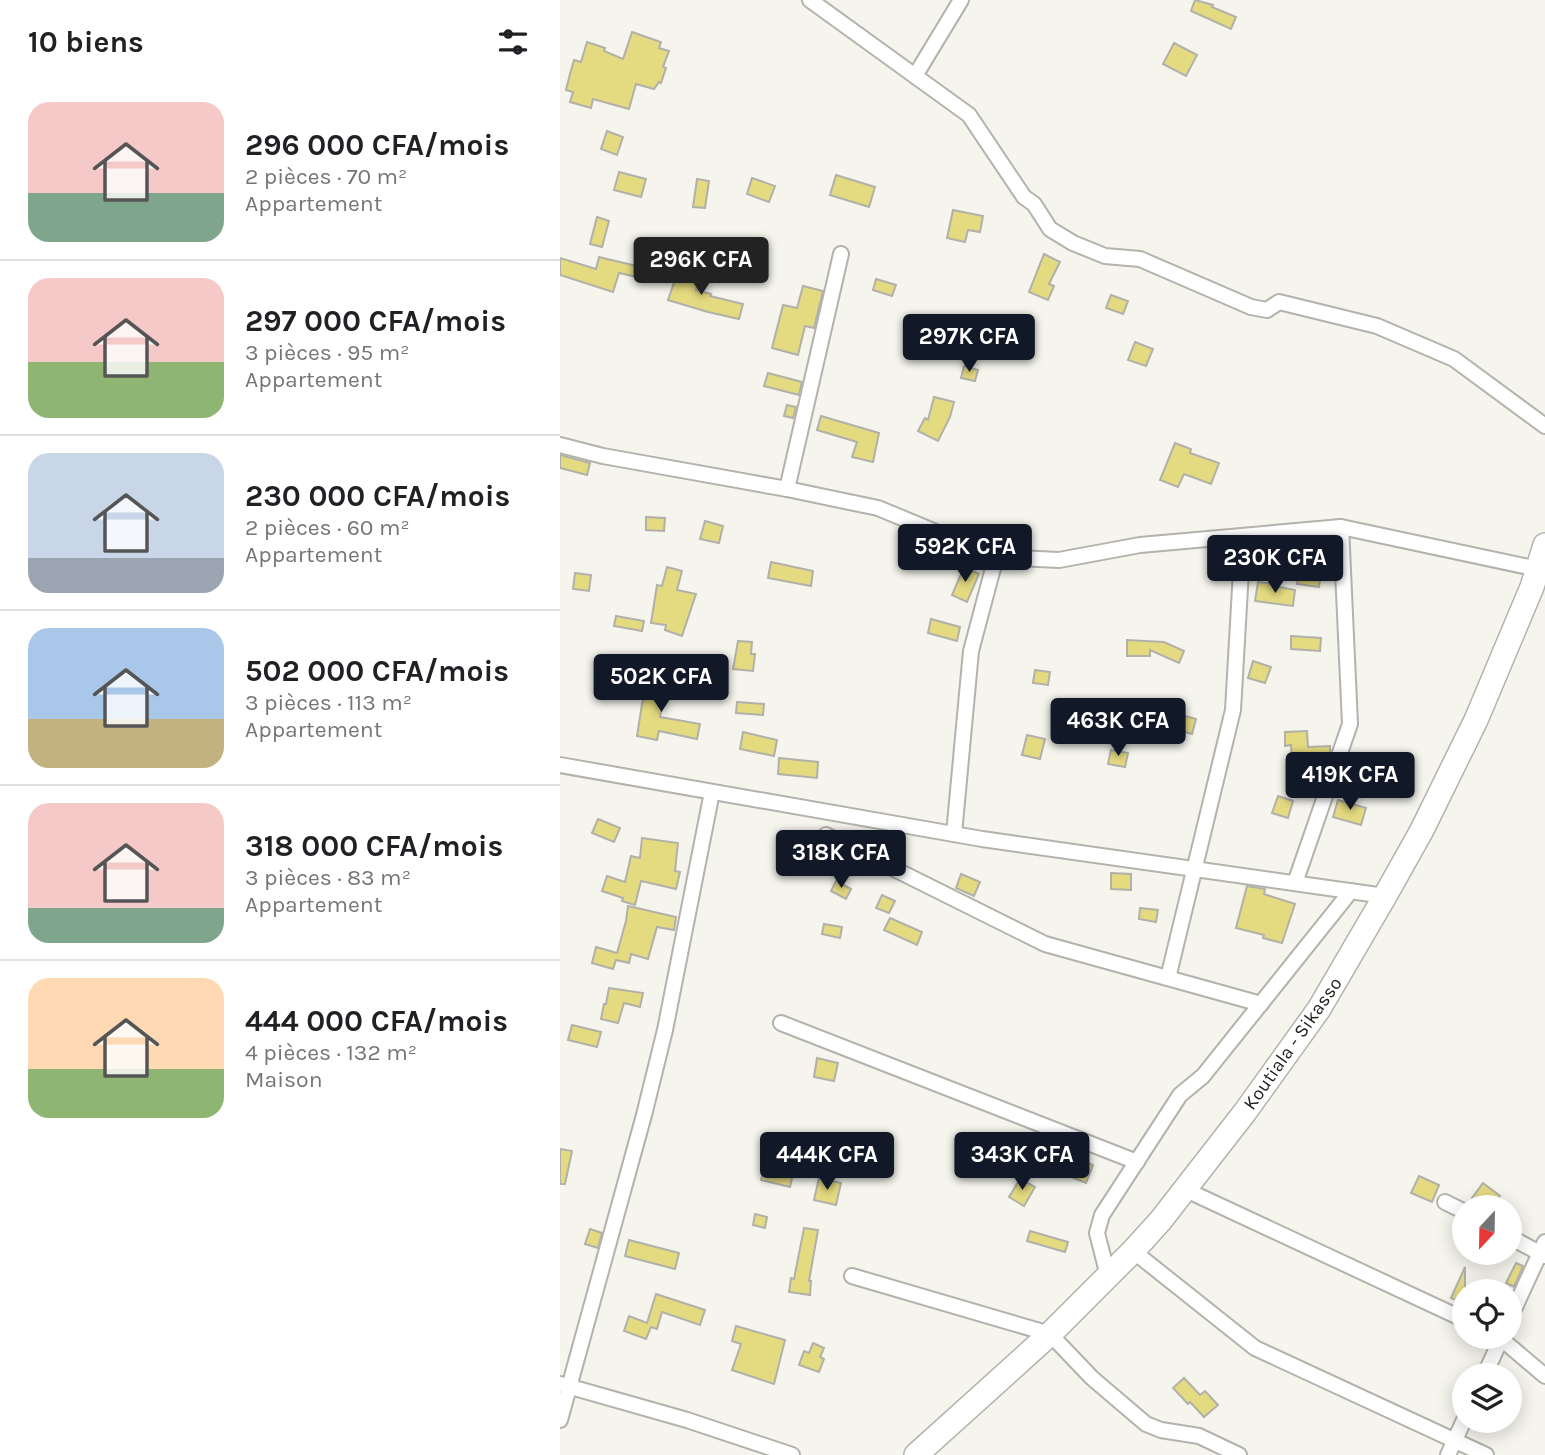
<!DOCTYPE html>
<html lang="fr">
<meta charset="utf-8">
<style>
body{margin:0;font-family:Karla,sans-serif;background:#f2f2f2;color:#202124;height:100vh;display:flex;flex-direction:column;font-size:26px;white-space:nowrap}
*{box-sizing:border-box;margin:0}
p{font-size:23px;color:#757577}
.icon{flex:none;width:38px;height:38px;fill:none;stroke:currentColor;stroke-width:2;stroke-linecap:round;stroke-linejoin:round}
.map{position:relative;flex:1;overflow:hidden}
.drawer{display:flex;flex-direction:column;background:#fff;width:560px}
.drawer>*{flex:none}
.needle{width:46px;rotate:202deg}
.fabs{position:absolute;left:892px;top:1195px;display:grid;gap:14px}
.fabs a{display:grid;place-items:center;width:70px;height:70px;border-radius:50%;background:#fff;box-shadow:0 4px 18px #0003;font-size:35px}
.price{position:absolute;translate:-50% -60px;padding:0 16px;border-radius:7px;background:#111827;color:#fff;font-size:23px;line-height:46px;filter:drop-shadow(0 2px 4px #0008)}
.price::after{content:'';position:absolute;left:50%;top:42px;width:21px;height:16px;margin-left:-10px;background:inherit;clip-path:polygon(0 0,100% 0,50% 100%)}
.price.selected{background:#222;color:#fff}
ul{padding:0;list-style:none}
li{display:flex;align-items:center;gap:21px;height:175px;padding:0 28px}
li+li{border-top:2px solid #e0e0e0}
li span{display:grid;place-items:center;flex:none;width:196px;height:140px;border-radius:21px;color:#555}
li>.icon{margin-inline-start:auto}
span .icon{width:84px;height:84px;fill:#fffc;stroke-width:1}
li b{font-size:30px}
h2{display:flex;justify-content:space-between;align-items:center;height:84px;padding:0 28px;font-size:30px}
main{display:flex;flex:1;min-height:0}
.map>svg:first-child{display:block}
.building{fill:#e4da80;stroke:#b1b1aa;stroke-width:2}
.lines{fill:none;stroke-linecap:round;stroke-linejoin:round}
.street-casing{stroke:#b3b2ab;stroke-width:18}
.primary-casing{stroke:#b3b2ab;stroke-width:26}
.street{stroke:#fff;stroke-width:14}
.primary{stroke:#fff;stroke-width:23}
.labels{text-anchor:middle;stroke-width:5;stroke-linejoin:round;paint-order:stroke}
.street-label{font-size:19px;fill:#1f1f1c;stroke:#fff}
</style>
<main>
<section class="drawer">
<h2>10 biens<svg class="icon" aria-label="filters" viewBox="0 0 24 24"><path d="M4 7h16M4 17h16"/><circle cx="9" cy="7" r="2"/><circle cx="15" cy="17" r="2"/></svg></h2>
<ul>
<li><span style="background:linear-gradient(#f6c9c9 65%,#7fa58c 0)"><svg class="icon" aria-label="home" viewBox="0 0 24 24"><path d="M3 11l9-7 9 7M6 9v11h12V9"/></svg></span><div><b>296 000 CFA/mois</b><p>2 pièces · 70 m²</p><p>Appartement</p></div></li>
<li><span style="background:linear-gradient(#f6c9c9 60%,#8fb573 0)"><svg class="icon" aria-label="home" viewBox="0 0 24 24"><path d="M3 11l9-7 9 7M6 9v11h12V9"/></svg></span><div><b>297 000 CFA/mois</b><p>3 pièces · 95 m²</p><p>Appartement</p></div></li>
<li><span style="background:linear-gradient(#c9d6e8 75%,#9aa5b1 0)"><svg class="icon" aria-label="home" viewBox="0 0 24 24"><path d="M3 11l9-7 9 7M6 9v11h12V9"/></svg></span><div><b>230 000 CFA/mois</b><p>2 pièces · 60 m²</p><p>Appartement</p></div></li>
<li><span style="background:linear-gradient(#a9c7e8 65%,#c2b280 0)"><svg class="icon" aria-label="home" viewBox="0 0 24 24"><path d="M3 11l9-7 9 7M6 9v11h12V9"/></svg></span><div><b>502 000 CFA/mois</b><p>3 pièces · 113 m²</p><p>Appartement</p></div></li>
<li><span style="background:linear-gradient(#f6c9c9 75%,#7fa58c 0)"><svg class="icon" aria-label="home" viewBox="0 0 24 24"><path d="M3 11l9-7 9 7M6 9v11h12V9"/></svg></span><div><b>318 000 CFA/mois</b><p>3 pièces · 83 m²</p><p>Appartement</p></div></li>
<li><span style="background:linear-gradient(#ffd9b3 65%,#8fb573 0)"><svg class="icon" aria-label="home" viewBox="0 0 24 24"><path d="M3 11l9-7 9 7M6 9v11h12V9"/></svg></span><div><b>444 000 CFA/mois</b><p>4 pièces · 132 m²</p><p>Maison</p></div></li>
</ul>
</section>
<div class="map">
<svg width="985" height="1455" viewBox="0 0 985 1455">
<rect width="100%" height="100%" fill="#f5f5ed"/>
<!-- building -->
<g class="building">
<polygon points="635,0 653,5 652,7 676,17 671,29 631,11"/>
<polygon points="72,32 101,42 99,48 109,51 103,67 106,68 101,83 99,82 94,89 76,84 69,109 33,99 31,108 10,102 13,92 6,90 10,74 14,60 21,62 27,42 45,48 44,51 63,59"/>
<polygon points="614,43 637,55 626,76 603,64"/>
<polygon points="47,131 63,137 57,155 41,149"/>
<polygon points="59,172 86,179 81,197 54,190"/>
<polygon points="276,175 315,187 309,207 270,195"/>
<polygon points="192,178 215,186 209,202 187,194"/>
<polygon points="137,179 149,181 145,208 133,207"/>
<polygon points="393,210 423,216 420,232 408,230 405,242 387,238"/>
<polygon points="37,217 49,221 42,247 30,244"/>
<polygon points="484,254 500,262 489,284 494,286 488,300 469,292"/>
<polygon points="39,257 89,269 86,279 59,273 53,292 0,275 0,258 36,269"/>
<polygon points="119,268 140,274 136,290 151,294 150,296 183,304 179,319 148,312 108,300"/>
<polygon points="316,279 336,285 332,296 313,290"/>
<polygon points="243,286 263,291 254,328 245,326 238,355 212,348 223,305 237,308"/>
<polygon points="551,295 568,301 563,314 546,308"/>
<polygon points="381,325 415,332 410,354 376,346"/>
<polygon points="575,342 593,349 586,366 568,360"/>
<polygon points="404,366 418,370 415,381 401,378"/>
<polygon points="208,373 242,382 239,395 204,386"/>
<polygon points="374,397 394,402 390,417 378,441 358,431 365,418 368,420"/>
<polygon points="227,405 236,407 233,418 224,416"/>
<polygon points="261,416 319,433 313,462 292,457 297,442 257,430"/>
<polygon points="615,443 631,449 630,453 659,463 651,484 624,474 618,487 600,480"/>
<polygon points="0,455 30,463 27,475 0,468"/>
<polygon points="86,517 105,518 104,531 86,530"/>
<polygon points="145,521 163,526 159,543 140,539"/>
<polygon points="211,562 253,571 251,586 208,578"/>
<polygon points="107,567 122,571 117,590 136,594 122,636 105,630 106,625 91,623 97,585 102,586"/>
<polygon points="404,567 419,574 407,602 392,595"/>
<polygon points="739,569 761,572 759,587 737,584"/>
<polygon points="15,573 31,575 29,591 13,589"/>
<polygon points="698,582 714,584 714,586 735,590 733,606 695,601"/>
<polygon points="56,616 84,621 82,631 54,626"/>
<polygon points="371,619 400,627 397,641 368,633"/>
<polygon points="731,636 761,638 760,651 731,649"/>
<polygon points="567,640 604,642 624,651 619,663 590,650 590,656 567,656"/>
<polygon points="178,641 192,642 191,654 195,654 193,671 173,669"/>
<polygon points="693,661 711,667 705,683 688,678"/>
<polygon points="91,670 104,674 98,706 102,706 100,717 140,724 137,739 99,731 97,740 77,736 82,704"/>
<polygon points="475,670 490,672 488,685 473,683"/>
<polygon points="177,702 204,704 203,715 176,713"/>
<polygon points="607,711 636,719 632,734 603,726"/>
<polygon points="747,731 748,747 770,746 770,752 768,759 732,761 731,745 725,746 725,732"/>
<polygon points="183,732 217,740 214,756 180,749"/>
<polygon points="467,735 485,739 480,759 462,755"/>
<polygon points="551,750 568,753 565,767 548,764"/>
<polygon points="219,758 258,762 257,778 218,774"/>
<polygon points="718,796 733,801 728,818 712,813"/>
<polygon points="778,800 806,808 801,825 773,817"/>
<polygon points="38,819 60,828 54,842 32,833"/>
<polygon points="82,838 118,843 115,871 120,872 116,889 81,881 75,905 62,901 63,898 42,891 47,876 65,882 71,856 80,858"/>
<polygon points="551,873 571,874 571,890 551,889"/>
<polygon points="401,874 420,882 414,896 396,888"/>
<polygon points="276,881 291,889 286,899 271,891"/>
<polygon points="687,886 705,889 704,894 735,904 722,943 703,938 704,935 676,928"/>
<polygon points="322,895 335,901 329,913 316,908"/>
<polygon points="68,906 116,917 114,930 97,927 88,959 71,954 69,963 56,960 53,969 32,963 36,947 57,953 66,921"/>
<polygon points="580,908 598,910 596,922 579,919"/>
<polygon points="330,918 362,932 357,945 324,930"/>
<polygon points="264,924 282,927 280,938 262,934"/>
<polygon points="49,988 83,993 80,1007 64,1003 58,1023 41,1019 44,1004 46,1004"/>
<polygon points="12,1025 41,1032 37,1047 8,1040"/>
<polygon points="257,1058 278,1063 274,1081 254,1077"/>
<polygon points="0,1149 12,1151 5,1184 0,1184"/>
<polygon points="514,1157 533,1165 526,1183 506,1175"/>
<polygon points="204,1168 233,1174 230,1187 201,1180"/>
<polygon points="859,1176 879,1185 872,1202 851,1193"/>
<polygon points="259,1178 281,1183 276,1205 254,1200"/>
<polygon points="460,1179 475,1187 464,1206 449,1197"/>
<polygon points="923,1183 940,1196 932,1208 926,1208 912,1198"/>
<polygon points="195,1214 207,1217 205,1228 193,1225"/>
<polygon points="244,1228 258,1230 249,1281 251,1281 250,1295 229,1292 231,1278 234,1279"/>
<polygon points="30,1229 42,1233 38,1248 25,1244"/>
<polygon points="470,1231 508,1242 505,1252 467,1241"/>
<polygon points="69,1240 119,1253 115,1269 65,1256"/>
<polygon points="956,1263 963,1266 954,1287 946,1283"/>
<polygon points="905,1267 905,1304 891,1298"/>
<polygon points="96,1294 145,1310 140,1325 102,1312 97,1329 91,1327 86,1339 64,1331 69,1316 87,1323"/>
<polygon points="176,1326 225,1340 214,1384 172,1370 181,1344 172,1341"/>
<polygon points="253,1343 264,1348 260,1357 264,1359 259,1372 239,1365 244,1351 249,1353"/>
<polygon points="624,1378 640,1395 645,1391 658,1405 644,1417 630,1402 628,1404 613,1388"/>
</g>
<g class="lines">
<!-- street casing -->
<g class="street-casing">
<g id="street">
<polyline points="250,0 409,115 464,197 474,204 490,229 513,243 545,256 580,259 691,307 707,310 719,302 817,326 894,359 985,426"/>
<polyline points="355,76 401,0"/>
<polyline points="0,445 43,456 227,489 318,508 436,557 499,560 580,545 781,527 978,569"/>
<polyline points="227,489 281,254"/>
<polyline points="0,765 422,839 825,896"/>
<polyline points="394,834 411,651 436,557"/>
<polyline points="266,835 485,944 701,1004"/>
<polyline points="735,883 790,724 781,527"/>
<polyline points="608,978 673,710 683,536"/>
<polyline points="221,1023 577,1162"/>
<polyline points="624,1189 905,1320"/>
<polyline points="885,1202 905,1212"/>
<polyline points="950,1237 985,1256"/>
<polyline points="573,1251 695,1348 926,1455"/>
<polyline points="292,1276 490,1334 532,1378 586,1424 601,1430 639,1436 679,1455"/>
<polyline points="548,1276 537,1233 542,1215 620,1095 643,1076 791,891"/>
<polyline points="950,1318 985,1242"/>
<polyline points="939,1337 985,1376"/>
<polyline points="924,1376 942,1337"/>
<polyline points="0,1384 127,1420 232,1455"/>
<polyline points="0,1420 84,1115 105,1030 152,792"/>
<polyline points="888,1455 905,1418"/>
</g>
</g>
<!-- primary casing -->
<g class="primary-casing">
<polyline id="primary" points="356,1455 490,1334 573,1251 601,1220 685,1112 759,1009 825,896 862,830 916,720 972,587 985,545"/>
</g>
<!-- street -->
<use href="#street" class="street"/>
<!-- primary -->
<use href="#primary" class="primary"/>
</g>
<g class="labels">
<!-- street labels -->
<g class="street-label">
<text transform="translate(732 1043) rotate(-55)" y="7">Koutiala - Sikasso</text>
</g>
</g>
</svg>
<div class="fabs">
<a><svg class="needle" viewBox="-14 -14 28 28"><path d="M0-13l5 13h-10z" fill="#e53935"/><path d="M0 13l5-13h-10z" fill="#757577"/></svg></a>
<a><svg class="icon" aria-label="locate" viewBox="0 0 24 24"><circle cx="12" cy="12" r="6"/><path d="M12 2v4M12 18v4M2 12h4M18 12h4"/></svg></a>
<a><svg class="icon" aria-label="layers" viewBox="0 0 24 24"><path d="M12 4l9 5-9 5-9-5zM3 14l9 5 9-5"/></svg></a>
</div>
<b class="price selected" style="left:141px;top:297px">296K CFA</b>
<b class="price" style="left:409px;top:374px">297K CFA</b>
<b class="price" style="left:405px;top:584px">592K CFA</b>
<b class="price" style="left:715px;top:595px">230K CFA</b>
<b class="price" style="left:101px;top:714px">502K CFA</b>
<b class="price" style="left:558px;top:758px">463K CFA</b>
<b class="price" style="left:790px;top:812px">419K CFA</b>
<b class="price" style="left:281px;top:890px">318K CFA</b>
<b class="price" style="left:267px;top:1192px">444K CFA</b>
<b class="price" style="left:462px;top:1192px">343K CFA</b>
</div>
</main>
